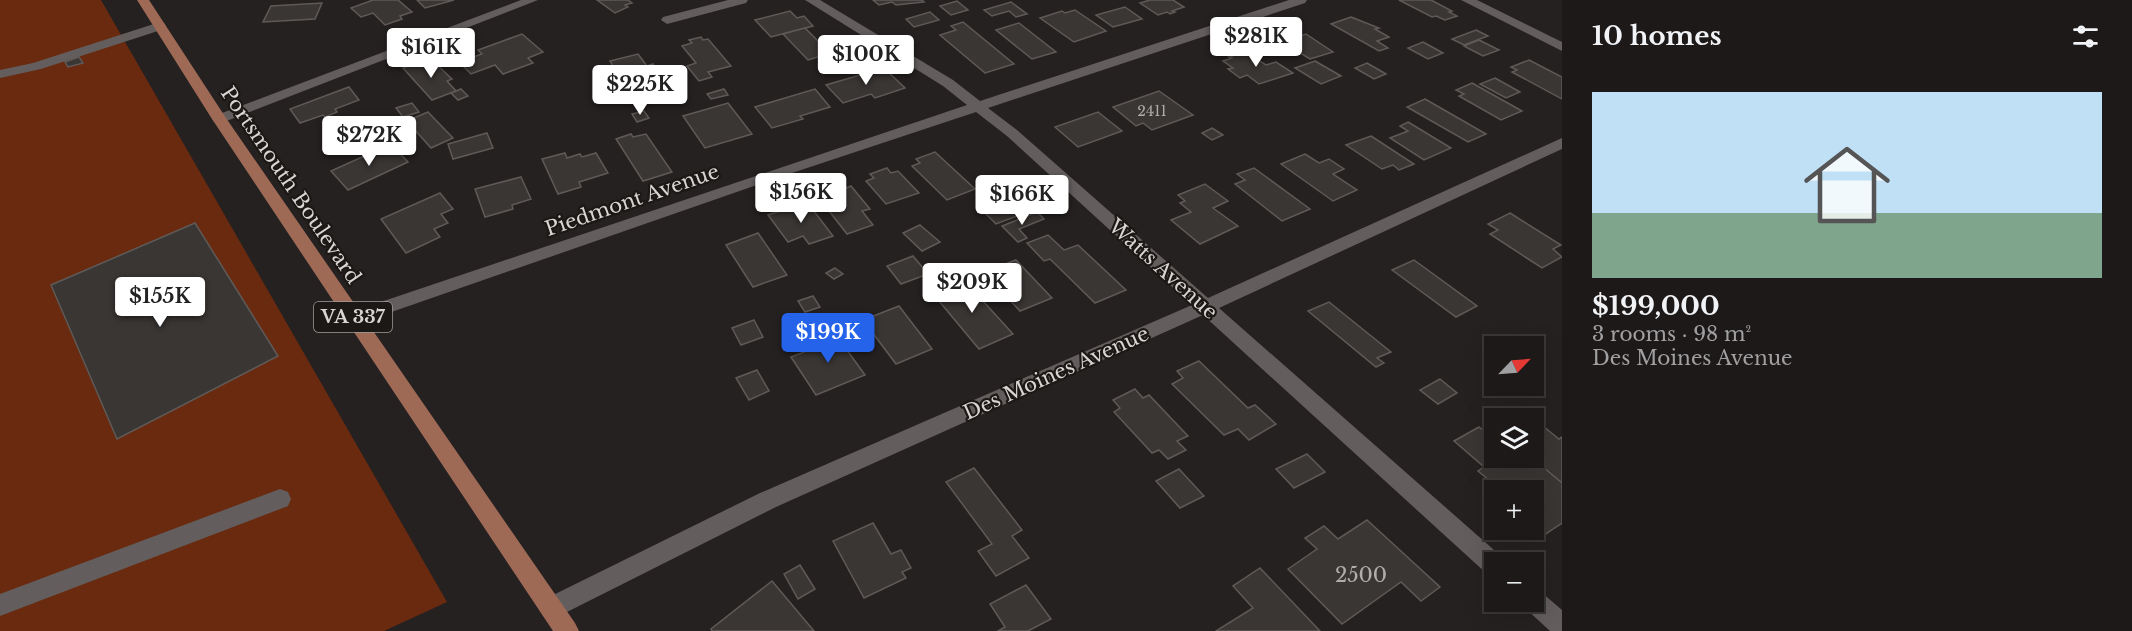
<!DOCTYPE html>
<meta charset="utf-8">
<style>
body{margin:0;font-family:"Libre Baskerville",serif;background:#292625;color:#f1f3f6;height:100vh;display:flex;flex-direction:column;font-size:22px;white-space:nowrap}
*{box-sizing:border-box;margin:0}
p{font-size:20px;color:#a0a0a2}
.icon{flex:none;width:33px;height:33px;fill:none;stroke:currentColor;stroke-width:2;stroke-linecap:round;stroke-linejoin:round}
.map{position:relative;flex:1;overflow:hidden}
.side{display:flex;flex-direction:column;background:#1c1918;width:570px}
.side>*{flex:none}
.needle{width:39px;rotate:65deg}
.fabs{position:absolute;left:1484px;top:336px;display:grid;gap:12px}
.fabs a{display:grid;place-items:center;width:60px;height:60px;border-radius:0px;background:#1c1918;box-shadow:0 6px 24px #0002,0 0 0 2px #3a3837;font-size:30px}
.price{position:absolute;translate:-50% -51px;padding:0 14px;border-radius:6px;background:#fff;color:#222;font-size:20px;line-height:39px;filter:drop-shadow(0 2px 3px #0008)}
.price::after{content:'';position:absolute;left:50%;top:36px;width:18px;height:14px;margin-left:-9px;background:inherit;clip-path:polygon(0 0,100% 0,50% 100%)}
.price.selected{background:#2563eb;color:#fff}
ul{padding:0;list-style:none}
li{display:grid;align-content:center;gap:12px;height:318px;padding:0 30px}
li span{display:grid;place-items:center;height:186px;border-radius:0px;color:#555}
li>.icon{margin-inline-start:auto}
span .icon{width:108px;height:108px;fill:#fffc;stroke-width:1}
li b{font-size:26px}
h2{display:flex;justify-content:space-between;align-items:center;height:72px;padding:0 30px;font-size:26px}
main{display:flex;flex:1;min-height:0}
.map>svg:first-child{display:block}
.green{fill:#692a0f}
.building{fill:#3a3634;stroke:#5f5a58;stroke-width:1.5}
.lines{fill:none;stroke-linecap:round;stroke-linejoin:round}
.minor{fill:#635e5d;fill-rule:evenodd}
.major{fill:#9e6955;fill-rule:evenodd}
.labels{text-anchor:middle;stroke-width:4.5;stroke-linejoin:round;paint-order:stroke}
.far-number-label{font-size:14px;fill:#b0adac}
.shield{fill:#1c1816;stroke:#a09c9b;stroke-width:1.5}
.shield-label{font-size:18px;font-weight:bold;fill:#d8d5d4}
.street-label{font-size:20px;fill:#d8d5d4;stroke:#1c1816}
.near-number-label{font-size:20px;fill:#b0adac}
</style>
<main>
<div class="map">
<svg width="1562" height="631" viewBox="0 0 1562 631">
<rect width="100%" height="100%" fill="#252120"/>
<!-- green -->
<polygon class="green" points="0,0 101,0 447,602 384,631 0,631"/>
<!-- building -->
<g class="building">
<polygon points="373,0 398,0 412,12 400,16 402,19 385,25 373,13 361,17 351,8"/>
<polygon points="417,0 454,0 425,8"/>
<polygon points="597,0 628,0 632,3 625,5 628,7 615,13"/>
<polygon points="873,0 922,0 924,2 896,5 892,2 879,5"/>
<polygon points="1150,0 1173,0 1184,7 1172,11 1175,12 1170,14 1167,12 1158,15 1140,3"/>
<polygon points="1399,0 1431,0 1452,11 1449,12 1457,16 1445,20 1436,16 1432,17"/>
<polygon points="957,1 968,10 951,15 940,6"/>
<polygon points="1011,2 1027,14 1016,17 1009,11 992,16 984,10"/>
<polygon points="322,3 315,19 263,22 271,6"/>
<polygon points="1125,7 1142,19 1113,27 1096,15"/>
<polygon points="1075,10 1106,31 1074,42 1040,18 1062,11 1065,13"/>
<polygon points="790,11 797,18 804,16 813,26 771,37 755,20"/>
<polygon points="930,12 939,20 914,27 906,19"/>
<polygon points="1351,17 1379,28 1375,29 1389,37 1377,41 1388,48 1379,51 1331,24"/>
<polygon points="963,22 1014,64 985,73 940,35 956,30 951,26"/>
<polygon points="1019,23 1056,52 1032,59 996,30"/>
<polygon points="805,28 821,44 829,42 838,51 808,60 783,34"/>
<polygon points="1476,30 1488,36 1464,45 1452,39"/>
<polygon points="522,34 543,52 528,58 533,63 503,74 495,65 471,74 459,62 482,54 478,50"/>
<polygon points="1306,34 1333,52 1310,59 1282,42"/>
<polygon points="701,37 703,40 708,39 731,66 708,72 712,77 699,81 687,66 696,63 682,46 692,43 689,40"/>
<polygon points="1270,39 1287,50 1273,55 1256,44"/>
<polygon points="1479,40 1499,50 1483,56 1464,46"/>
<polygon points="1423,42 1443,53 1428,59 1408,48"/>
<polygon points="1245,52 1266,65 1276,62 1293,73 1259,84 1247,75 1240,78 1228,69 1233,68 1223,61 1232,58 1229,57"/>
<polygon points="638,54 647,66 653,64 661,76 655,77 657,81 638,86 641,91 620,97 602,69 613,66 610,61"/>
<polygon points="79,57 83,63 68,67 65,62"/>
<polygon points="425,60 428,63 433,61 452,79 447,81 456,91 432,100 403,68"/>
<polygon points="1529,60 1562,77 1562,99 1512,72 1517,70 1511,67"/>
<polygon points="1315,61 1341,76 1321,84 1295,68"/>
<polygon points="1367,63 1386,74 1374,79 1355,68"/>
<polygon points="884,68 905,88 875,98 871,94 843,103 826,85"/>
<polygon points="1495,78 1520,92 1506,98 1480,84"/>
<polygon points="1472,83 1522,111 1501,120 1459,96 1464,94 1456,90"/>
<polygon points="349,87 359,100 335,109 337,112 325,117 323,115 300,123 290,109"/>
<polygon points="461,89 468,96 458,100 451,93"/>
<polygon points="724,89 728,95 711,99 707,94"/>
<polygon points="815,89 830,107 800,116 803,119 772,128 755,107"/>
<polygon points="1159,91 1193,115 1152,130 1143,123 1136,126 1113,107"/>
<polygon points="1425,99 1486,134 1468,142 1407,107"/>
<polygon points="412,103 419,112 403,117 396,108"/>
<polygon points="728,103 752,134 705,148 683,116"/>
<polygon points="644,111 649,118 637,122 632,114"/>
<polygon points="428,112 453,138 431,148 407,121"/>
<polygon points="1098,112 1122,131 1078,147 1055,127"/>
<polygon points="1408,122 1451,148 1424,160 1390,138 1408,131 1400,126"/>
<polygon points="1212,128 1223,135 1212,140 1202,133"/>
<polygon points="487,133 493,148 453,159 448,144"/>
<polygon points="631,134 633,137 646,134 672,172 643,181 616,139"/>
<polygon points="1371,136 1414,164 1399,170 1393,165 1382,169 1346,145"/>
<polygon points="391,144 408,162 348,190 331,171"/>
<polygon points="935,152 975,189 947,200 912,166 920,163 916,159"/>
<polygon points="565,153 567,158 580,154 582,157 596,153 608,173 579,182 581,187 558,194 542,159"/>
<polygon points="1305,154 1319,163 1329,159 1344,169 1333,174 1357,190 1333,201 1281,164"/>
<polygon points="887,168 891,173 898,171 919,193 886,204 866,181 874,178 870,174"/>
<polygon points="1254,168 1310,209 1282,221 1235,184 1245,180 1237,174"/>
<polygon points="521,177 531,199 512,205 513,209 485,217 475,189"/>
<polygon points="840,184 844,189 851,186 870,209 862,211 873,225 847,234 819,198 826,195 821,190"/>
<polygon points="1205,184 1228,201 1213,208 1238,226 1200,244 1171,220 1191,212 1180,203 1185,201 1178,195"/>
<polygon points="440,193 453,209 441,214 448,223 434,229 440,237 406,253 381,219"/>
<polygon points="1001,200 1017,216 996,224 980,208"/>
<polygon points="807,202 833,236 809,244 803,236 788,242 768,215"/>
<polygon points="1037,212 1044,219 1019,229 1027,238 1018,242 1002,226"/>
<polygon points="1510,213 1561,245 1553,249 1562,257 1542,268 1490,234 1498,230 1488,224"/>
<polygon points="195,223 278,356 117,439 51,285"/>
<polygon points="920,225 940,242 922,251 903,233"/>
<polygon points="758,233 787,275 753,287 726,245"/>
<polygon points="1048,235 1064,250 1078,245 1126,290 1095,303 1050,259 1044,261 1027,243"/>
<polygon points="913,256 928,274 901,284 887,266"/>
<polygon points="1016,260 1052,298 1020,311 984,272"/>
<polygon points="1414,260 1477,306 1456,317 1392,270"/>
<polygon points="835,268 843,274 834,279 826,273"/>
<polygon points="947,282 953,288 962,284 968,291 973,290 1013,334 979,349 929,289"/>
<polygon points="813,296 820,307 805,312 798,301"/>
<polygon points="1329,302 1391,352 1377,358 1384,363 1376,367 1308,311"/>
<polygon points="899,306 932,349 896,364 863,320"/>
<polygon points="754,320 763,337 741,345 732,328"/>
<polygon points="831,328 865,375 816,395 791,357 825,344 818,333"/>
<polygon points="1199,361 1248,408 1255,405 1276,424 1249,440 1238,429 1224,435 1172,384 1183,378 1177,371"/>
<polygon points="757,370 769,391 749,400 736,378"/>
<polygon points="1440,379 1457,393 1438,404 1420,390"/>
<polygon points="1135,389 1143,398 1149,395 1188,436 1177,441 1186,450 1168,459 1159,450 1152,453 1114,412 1120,408 1113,400"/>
<polygon points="1538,422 1559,439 1562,437 1562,483 1531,458 1533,425"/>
<polygon points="1479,427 1494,439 1494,458 1516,458 1528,467 1537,462 1562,483 1562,523 1541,537 1532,530 1533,490 1501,490 1478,471 1484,467 1454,441"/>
<polygon points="1307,454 1325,472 1294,488 1276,469"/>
<polygon points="974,468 1022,530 1012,536 1029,558 996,576 978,551 992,544 946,482"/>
<polygon points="1179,469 1204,496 1180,508 1156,481"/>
<polygon points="1367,520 1440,587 1421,601 1401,582 1342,624 1288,569 1317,549 1305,538 1324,526 1338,539"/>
<polygon points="873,523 891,554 901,550 911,568 902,572 906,578 864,598 833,541"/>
<polygon points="800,565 815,589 798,599 784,574"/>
<polygon points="1260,568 1320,631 1216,631 1253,608 1233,586"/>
<polygon points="772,581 814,631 712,631 711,629"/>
<polygon points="1026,585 1051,619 1028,631 998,631 1005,627 990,604"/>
</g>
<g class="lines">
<!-- minor -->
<g class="minor">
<polygon points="521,0 538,0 224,122 214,122 212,119 214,116"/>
<polygon points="728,0 748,0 746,3 667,24 661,20 663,17"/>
<polygon points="805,0 820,0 953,80 980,101 1289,0 1307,0 1305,3 988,108 1017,130 1208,298 1562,138 1562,149 1219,308 1502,557 1504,562 1494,562 1494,576 1486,573 1203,315 776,507 559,616 551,619 543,616 539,608 543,600 760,493 1192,305 1007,136 976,112 783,176 360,323 354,325 348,323 345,318 348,313 967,105 943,86"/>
<polygon points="1461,0 1477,0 1562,42 1562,51"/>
<polygon points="160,22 164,23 166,26 164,29 41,69 0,78 0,70 33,63"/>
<polygon points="280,489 288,492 291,499 288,506 0,616 0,594"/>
<polygon points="1533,589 1541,592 1562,610 1562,631 1550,631 1525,608 1522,602 1533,602"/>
</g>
<!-- major -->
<polygon class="major" points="137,0 149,0 226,118 575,623 579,631 553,631 212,119"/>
</g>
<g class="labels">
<!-- far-number labels -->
<g class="far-number-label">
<text x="1152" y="116">2411</text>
</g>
<!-- shield labels -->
<rect class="shield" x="314" y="302" width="78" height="30" rx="4.5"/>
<g class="shield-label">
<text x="353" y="323">VA 337</text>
</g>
<!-- street labels -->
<g class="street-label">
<text transform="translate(291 185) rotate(56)" y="7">Portsmouth Boulevard</text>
<text transform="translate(632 200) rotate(-19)" y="7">Piedmont Avenue</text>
<text transform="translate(1163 269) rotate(42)" y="7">Watts Avenue</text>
<text transform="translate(1056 373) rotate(-24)" y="7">Des Moines Avenue</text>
</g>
<!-- near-number labels -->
<g class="near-number-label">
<text x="1361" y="582">2500</text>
</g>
</g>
</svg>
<div class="fabs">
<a><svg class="needle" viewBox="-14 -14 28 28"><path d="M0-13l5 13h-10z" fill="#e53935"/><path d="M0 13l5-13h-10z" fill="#a0a0a2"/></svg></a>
<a><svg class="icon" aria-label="layers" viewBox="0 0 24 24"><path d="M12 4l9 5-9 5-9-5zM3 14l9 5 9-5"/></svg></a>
<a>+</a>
<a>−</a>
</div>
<b class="price" style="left:1256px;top:68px">$281K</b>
<b class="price" style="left:431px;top:79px">$161K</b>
<b class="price" style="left:866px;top:86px">$100K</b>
<b class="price" style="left:640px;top:116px">$225K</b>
<b class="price" style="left:369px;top:167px">$272K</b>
<b class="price" style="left:801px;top:224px">$156K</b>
<b class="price" style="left:1022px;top:226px">$166K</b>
<b class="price" style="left:972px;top:314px">$209K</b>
<b class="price" style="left:160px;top:328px">$155K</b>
<b class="price selected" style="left:828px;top:364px">$199K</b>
</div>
<section class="side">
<h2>10 homes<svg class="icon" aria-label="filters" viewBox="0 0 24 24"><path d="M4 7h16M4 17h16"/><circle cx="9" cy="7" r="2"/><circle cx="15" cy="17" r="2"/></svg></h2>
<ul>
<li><span style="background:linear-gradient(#bfe0f5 65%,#7fa58c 0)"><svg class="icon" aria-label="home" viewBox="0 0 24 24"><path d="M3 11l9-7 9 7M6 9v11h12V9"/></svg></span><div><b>$199,000</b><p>3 rooms · 98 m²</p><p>Des Moines Avenue</p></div></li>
</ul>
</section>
</main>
